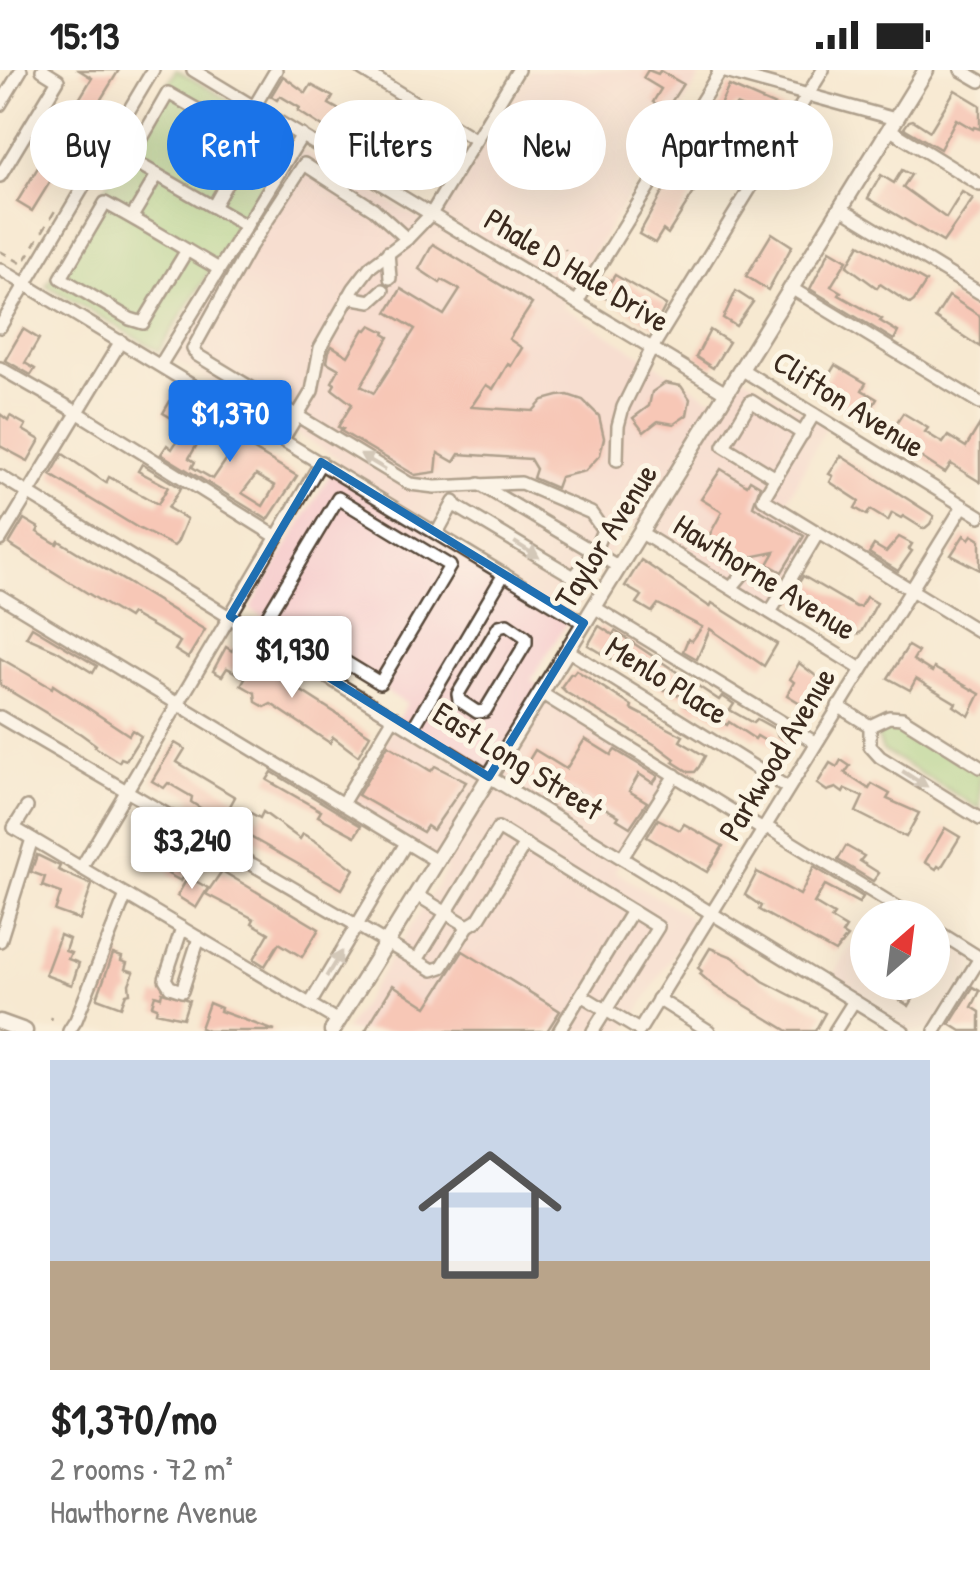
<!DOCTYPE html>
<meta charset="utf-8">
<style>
body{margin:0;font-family:"Patrick Hand",sans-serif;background:#f2f2f2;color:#222;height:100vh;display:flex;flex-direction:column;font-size:38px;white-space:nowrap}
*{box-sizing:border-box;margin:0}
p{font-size:32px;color:#767676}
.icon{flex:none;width:55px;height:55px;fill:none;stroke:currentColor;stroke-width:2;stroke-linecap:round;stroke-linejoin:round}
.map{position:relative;height:961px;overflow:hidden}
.panel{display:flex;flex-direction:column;background:#fff;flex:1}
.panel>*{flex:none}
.top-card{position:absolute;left:30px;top:30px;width:920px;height:90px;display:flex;gap:20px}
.needle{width:65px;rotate:28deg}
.buttons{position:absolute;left:850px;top:830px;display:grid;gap:20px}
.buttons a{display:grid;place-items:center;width:100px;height:100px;border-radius:50%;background:#fff;box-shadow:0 10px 40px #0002;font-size:50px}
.price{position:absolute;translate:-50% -85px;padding:0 22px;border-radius:10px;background:#fff;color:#222;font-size:32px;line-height:65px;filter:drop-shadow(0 2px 5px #0008)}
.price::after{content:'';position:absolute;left:50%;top:60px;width:30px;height:22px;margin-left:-15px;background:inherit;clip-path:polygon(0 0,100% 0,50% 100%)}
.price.selected{background:#1a73e8;color:#fff}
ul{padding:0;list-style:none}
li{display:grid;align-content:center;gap:20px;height:530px;padding:0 50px}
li+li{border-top:2px solid #e0e0e0}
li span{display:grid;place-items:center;height:310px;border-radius:0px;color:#555}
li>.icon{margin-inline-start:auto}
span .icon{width:180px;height:180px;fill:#fffc;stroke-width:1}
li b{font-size:42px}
.tag{padding:0 35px;border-radius:45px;background:#fff;box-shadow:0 10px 40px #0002;font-size:35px;line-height:90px}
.tag.selected{background:#1a73e8;color:#fff}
.status{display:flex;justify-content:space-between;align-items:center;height:70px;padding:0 50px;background:#fff;direction:ltr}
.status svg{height:28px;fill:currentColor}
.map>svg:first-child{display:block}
.built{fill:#f7d0cf}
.green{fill:#9cd080;stroke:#6c7d4f;stroke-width:2.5}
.building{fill:#f69d96;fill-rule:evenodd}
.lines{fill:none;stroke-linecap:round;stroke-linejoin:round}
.minor-casing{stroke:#574739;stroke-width:16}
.major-casing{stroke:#574739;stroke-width:19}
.path{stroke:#574739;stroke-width:2.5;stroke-dasharray:8 8;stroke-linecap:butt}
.minor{stroke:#fff;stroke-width:11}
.major{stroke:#fff;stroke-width:14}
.oneway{fill:#a79f9a}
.marked{fill:none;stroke:#1f6fb2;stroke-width:8;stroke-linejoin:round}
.labels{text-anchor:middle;stroke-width:10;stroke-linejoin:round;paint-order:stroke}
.street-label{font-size:32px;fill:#3b2a1e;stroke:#fcf5e5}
</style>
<div class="status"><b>15:13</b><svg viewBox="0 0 49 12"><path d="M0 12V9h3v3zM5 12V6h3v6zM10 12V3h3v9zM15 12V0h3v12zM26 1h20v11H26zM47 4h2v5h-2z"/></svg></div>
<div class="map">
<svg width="980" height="961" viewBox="0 0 980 961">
<rect width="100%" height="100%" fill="#fcf5e5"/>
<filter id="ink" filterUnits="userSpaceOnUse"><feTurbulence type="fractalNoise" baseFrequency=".01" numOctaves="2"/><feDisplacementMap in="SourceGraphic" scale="20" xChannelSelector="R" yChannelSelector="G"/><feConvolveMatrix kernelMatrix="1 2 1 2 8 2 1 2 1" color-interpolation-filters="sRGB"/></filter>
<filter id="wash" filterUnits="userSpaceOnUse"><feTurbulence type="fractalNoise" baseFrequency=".0048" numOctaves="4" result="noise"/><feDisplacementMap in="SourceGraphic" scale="40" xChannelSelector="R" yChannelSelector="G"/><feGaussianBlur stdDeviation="2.25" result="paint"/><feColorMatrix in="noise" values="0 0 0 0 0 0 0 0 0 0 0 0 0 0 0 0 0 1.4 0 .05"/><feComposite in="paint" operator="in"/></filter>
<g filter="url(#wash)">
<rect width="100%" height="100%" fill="#f7e9d1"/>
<!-- built -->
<g class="built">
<polygon points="530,0 675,0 700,7 562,236 708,327 727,328 742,305 827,356 785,434 823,462 777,541 629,454 531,610 673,700 615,801 688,846 692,854 626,961 345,961 447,799 347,736 407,634 250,539 339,389 173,289 302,79 431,156"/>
<polygon points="868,848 868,912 932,912 933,857 979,886 956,926 980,941 980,961 905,961 827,914"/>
</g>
<!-- green -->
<g class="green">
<polygon points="176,0 294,67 159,281 46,215"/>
<polygon points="888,653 898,654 980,704 980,739 882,680 877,665"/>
</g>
<g id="blocks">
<!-- building -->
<g class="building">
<polygon points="79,0 119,0 32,141 17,132 92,8"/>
<polygon points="648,0 658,4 660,1 683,14 666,40 653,32 661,19 643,8"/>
<polygon points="283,6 306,23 311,15 333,27 329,34 341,41 339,44 343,46 332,63 298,41 300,38 280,26 277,30 271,26"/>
<polygon points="729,16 787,41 779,53 736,35 697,96 706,101 700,113 668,164 663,160 655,173 639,164 672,105 680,108 694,82 689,78 719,37"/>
<polygon points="955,20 980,35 980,59 974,57 973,59 956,49 940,79 904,58 909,51 913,50 930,61"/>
<polygon points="372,64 385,71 387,67 410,78 407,85 426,97 437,80 450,89 432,118 394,98 389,95 391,92 364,76"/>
<polygon points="902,100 911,105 903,117 946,148 962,122 973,129 943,172 868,128 881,105 894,113"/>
<polygon points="772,163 792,176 768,220 746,206"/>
<polygon points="433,174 532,234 509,269 522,278 511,296 508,294 493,319 486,315 471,337 533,341 543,330 558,326 568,325 583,330 599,346 604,368 600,385 585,401 560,407 556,418 533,408 536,399 530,389 459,384 454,392 438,383 436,402 415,405 341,361 343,359 338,357 352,334 332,319 335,314 332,312 339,299 327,292 329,281 332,276 348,286 364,259 367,260 371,255 385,262 384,264 389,267 361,316 374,323 415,259 387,242 401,219 444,245 460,220 442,210 440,213 419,199"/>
<polygon points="860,174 926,212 914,231 910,234 880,214 877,218 847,196"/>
<polygon points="830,180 847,190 831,216 841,222 839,225 882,249 880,251 898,262 894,270 810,219"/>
<polygon points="615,205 666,235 655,256 597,223 606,208 611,211"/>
<polygon points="736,221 753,232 736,256 723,248"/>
<polygon points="949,226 980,246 980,277 935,248"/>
<polygon points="23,259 39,269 25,293 35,299 31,305 5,290"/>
<polygon points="710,260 729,272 713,298 696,287"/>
<polygon points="835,295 866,313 862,320 877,329 864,351 818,323"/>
<polygon points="665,313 681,316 690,329 687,345 674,354 658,351 644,362 633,348 649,336 652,322"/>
<path d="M173,326l10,7 -2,3 35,21 -11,18 -6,-4 -10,17 6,4 -3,5 21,12 26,-38 58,35 -29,44 -107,-66 6,-9 5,4 11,-18 -6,-3 3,-5 -17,-10zM256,405l19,11 -12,20 -21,-13z"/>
<polygon points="903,343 928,358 925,362 943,373 948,366 966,377 980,354 980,412 951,394 945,403 888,366"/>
<polygon points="0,344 8,350 10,346 26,355 23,360 40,370 28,391 0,376"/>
<polygon points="63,384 106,413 109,407 158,434 168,417 138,401 142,394 181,418 168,438 187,449 177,473 174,476 138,458 51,405"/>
<polygon points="841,386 934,446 930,454 924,459 903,446 901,448 892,443 888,451 870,440 867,445 855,438 859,431 830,412 833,406 829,404"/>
<polygon points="721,399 747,415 750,410 760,416 753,436 804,466 782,502 768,494 775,482 735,490 731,496 696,475 703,462 709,466 722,442 701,429"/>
<polygon points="24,449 39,458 37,462 57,474 59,471 205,560 188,588 175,580 180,572 131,544 128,548 113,539 9,474"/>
<polygon points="964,465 969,469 972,465 980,470 980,500 951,485"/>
<polygon points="899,467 912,474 909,479 912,481 898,501 869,483 874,475 886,482"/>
<polygon points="641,490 710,537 712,533 777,574 764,596 710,559 697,589 683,581 688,569 692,571 702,557 658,534 652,542 637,533 642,526 625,516"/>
<polygon points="803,506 856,537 860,537 866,527 877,533 861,562 855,565 843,558 845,554 823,541 821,545 790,527"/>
<polygon points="599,556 613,565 615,561 698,616 719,630 722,626 734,634 730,640 753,653 757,649 775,659 778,666 787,671 781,680 757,666 755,669 729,652 727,655 700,638 697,642 684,635 690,625 677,625 665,618 664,620 588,575"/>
<polygon points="32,557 97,596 93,603 56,580 26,567"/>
<polygon points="908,576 918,582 913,590 932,602 934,598 980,624 969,646 954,636 956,633 916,609 910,620 888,608"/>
<polygon points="226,577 232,581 234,578 370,665 358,686 333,667 330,673 271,634 265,637 256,632 255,623 241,615 245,608 227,598 222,606 213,601"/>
<polygon points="0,588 52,618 53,615 129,665 132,660 141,666 126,690 121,688 119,692 95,677 96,675 81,664 0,615"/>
<polygon points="799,593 820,609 802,634 787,625 794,612 790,609"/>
<polygon points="576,600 632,636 631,639 683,666 680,671 705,686 699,697 695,702 689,702 673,692 675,689 659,677 567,623 561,617 571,603 573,604"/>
<polygon points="585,669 611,685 615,680 658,706 653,713 639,704 629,721 647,732 630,757 617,749 619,746 564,715 560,721 552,716 549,720 521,703 535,680 566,699"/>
<polygon points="175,673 185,679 177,692 235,727 230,736 245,745 249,742 260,748 263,742 300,769 303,764 317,772 354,799 342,819 208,743 191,732 192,727 168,713 164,718 152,711"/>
<polygon points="388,675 431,701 435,696 466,712 433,760 427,756 423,762 358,725"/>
<polygon points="841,690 850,696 845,703 852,708 869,719 872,714 890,724 887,729 919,743 906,767 856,742 863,727 845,719 843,723 836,718 827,721 817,714 830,693 837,697"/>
<polygon points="272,702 361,756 355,766 318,746 321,741 267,710"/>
<polygon points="658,749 680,760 684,754 723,776 707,802 647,767"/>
<polygon points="945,758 960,767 941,798 938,796 936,799 925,792"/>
<polygon points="156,767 196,787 181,811 168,804 171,798 154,789 151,794 143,790"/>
<polygon points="846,776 864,786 860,791 879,803 873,811 838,790"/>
<polygon points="37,785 60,796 58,800 92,815 80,850 55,841 61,823 42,816 45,807 31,802"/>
<polygon points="814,797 863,827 859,833 825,815 814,833 834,845 831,849 846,858 842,864 847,867 835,882 759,840 761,836 745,825 757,802 800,825"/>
<polygon points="222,801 319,859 302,887 279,873 265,896 254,889 269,863 252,853 254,849 206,824"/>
<polygon points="188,807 208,818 196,838 177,826"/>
<polygon points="60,865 69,869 65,881 71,883 68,889 79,893 72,915 45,905"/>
<polygon points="710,878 733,887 763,911 825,943 815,961 788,961 715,917 700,904 702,901 698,898"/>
<polygon points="463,881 560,941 547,961 365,961 393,915 427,937"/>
<polygon points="113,884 122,887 121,891 127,893 125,899 134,902 129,914 130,923 126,924 121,937 97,928"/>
<polygon points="871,912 923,912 909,936"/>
<polygon points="973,917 980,921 972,937 980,942 980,961 961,961 950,954"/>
<polygon points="162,922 189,930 183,948 156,942 157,937 152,935 155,925 161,927"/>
<polygon points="209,933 221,938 220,941 275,961 207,961 200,958"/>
</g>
</g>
</g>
<g filter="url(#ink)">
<use href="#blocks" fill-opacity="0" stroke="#574739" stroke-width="2.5"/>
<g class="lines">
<!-- minor casing -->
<g class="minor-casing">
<g id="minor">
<polyline points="193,0 726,323"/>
<polyline points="362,0 476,70"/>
<polyline points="718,0 895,49"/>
<polyline points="961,0 980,11"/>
<polyline points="0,35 21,0"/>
<polyline points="254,37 276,0"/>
<polyline points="889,59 980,115"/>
<polyline points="0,106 58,10 42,0"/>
<polyline points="213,137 251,70 168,23 130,89 246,156"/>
<polyline points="841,138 980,223"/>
<polyline points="132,147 157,105"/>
<path d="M187,180l-44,73 -13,-4 -69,-41 44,-75c39,21 76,44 114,66"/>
<polyline points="388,182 390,208"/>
<polyline points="0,199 584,553"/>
<polyline points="791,218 980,333"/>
<polyline points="348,227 371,231 383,220"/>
<polyline points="577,232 721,0"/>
<polyline points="0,257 153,0"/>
<polyline points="161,294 302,65"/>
<polyline points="0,298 77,342 277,467"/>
<polyline points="741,299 980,446"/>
<polyline points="814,344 763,429 980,562"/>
<polyline points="283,369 312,321 320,278 354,218 370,197 407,169"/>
<polyline points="617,390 618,356 623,337 652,278 823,0"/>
<polyline points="0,406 903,961"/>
<polyline points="776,408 724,376 751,331 803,364"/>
<polyline points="479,414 619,497"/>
<polygon points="338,428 450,496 380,613 268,545"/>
<polyline points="454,435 574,507 594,482 603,460 591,443 521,413 435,417 410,414 197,285 193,279 248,180 304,94 374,139 407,169 431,144 518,0"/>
<polyline points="640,462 861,599"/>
<polyline points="437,463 454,432"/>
<polyline points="0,470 121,271"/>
<polyline points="731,518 747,499 784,520 770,542"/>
<polyline points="784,520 818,463"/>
<polyline points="0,526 438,792"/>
<polyline points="594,537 816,673"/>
<polygon points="507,554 526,567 526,573 485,641 477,642 459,630 458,624 499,556"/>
<polyline points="567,580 788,718"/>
<polyline points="541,623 763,760"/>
<polyline points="838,636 870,656"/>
<polyline points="0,647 433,900 442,897 468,856 478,850 525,774"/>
<polyline points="870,656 870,676 880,687 980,749"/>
<polyline points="870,656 889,647 902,648 980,697"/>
<polyline points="413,658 504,504"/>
<polyline points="342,734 394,647"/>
<polyline points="27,737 14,758 338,951"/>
<polyline points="765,756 915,848"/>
<polyline points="622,788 675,705"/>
<polyline points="81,798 321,392"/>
<polyline points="417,825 468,856"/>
<polyline points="182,858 165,909 170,917 182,921 199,868"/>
<polyline points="932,858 980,888"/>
<polyline points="0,871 32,769"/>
<polyline points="417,890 498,758 658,857 593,961"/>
<polyline points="581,925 639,960"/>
<polyline points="658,929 709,961"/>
<polyline points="310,934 406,773"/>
<polyline points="69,961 76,950 126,825"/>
<polyline points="559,961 632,841"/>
<polyline points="639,961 963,436"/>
<polyline points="835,961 854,931"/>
<polyline points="935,961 980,888"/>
</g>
</g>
<!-- major casing -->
<g class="major-casing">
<g id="major">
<polyline points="0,952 25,961"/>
<polyline points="332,961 926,0"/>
</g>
</g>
<!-- path -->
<g class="path">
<polyline points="0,181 23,194 56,139"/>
<polyline points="561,209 570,193 565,179"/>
<polyline points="51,950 52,947"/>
</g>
<!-- minor -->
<use href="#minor" class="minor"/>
<!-- major -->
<use href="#major" class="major"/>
</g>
<!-- one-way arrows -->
<defs><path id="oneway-solid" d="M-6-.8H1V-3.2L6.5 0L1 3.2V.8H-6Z" transform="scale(2.5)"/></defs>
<g class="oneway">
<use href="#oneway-solid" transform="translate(373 392) rotate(-149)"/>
<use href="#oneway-solid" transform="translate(527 480) rotate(32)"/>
<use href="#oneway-solid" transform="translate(915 709) rotate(32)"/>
<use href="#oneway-solid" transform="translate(334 894) rotate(-59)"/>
</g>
</g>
<!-- marked area -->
<path d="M0 0H980V961H0ZM321,392l263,161 -95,154 -259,-161z" fill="#f7e9d1" fill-opacity=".55" fill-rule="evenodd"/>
<path class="marked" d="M321,392l263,161 -95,154 -259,-161z"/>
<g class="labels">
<!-- street labels -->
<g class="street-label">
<text transform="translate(577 200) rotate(31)" y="11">Phale D Hale Drive</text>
<text transform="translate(849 334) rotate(32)" y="11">Clifton Avenue</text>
<text transform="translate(606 466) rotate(-58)" y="11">Taylor Avenue</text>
<text transform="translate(765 507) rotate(32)" y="11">Hawthorne Avenue</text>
<text transform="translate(667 610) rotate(32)" y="11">Menlo Place</text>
<text transform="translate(777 684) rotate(-59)" y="11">Parkwood Avenue</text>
<text transform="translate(518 691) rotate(32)" y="11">East Long Street</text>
</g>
</g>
</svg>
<div class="buttons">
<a><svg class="needle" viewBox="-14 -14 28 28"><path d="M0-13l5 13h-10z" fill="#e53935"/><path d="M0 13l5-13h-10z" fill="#767676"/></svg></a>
</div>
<b class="price selected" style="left:230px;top:395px">$1,370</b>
<b class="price" style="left:292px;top:631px">$1,930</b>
<b class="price" style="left:192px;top:822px">$3,240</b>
<div class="top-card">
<a class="tag">Buy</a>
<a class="tag selected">Rent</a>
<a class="tag">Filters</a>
<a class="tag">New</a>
<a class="tag">Apartment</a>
</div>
</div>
<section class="panel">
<ul>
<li><span style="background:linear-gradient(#c9d6e8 65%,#b9a48a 0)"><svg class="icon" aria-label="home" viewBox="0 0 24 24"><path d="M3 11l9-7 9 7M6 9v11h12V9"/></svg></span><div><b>$1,370/mo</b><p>2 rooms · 72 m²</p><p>Hawthorne Avenue</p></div></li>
</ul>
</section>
